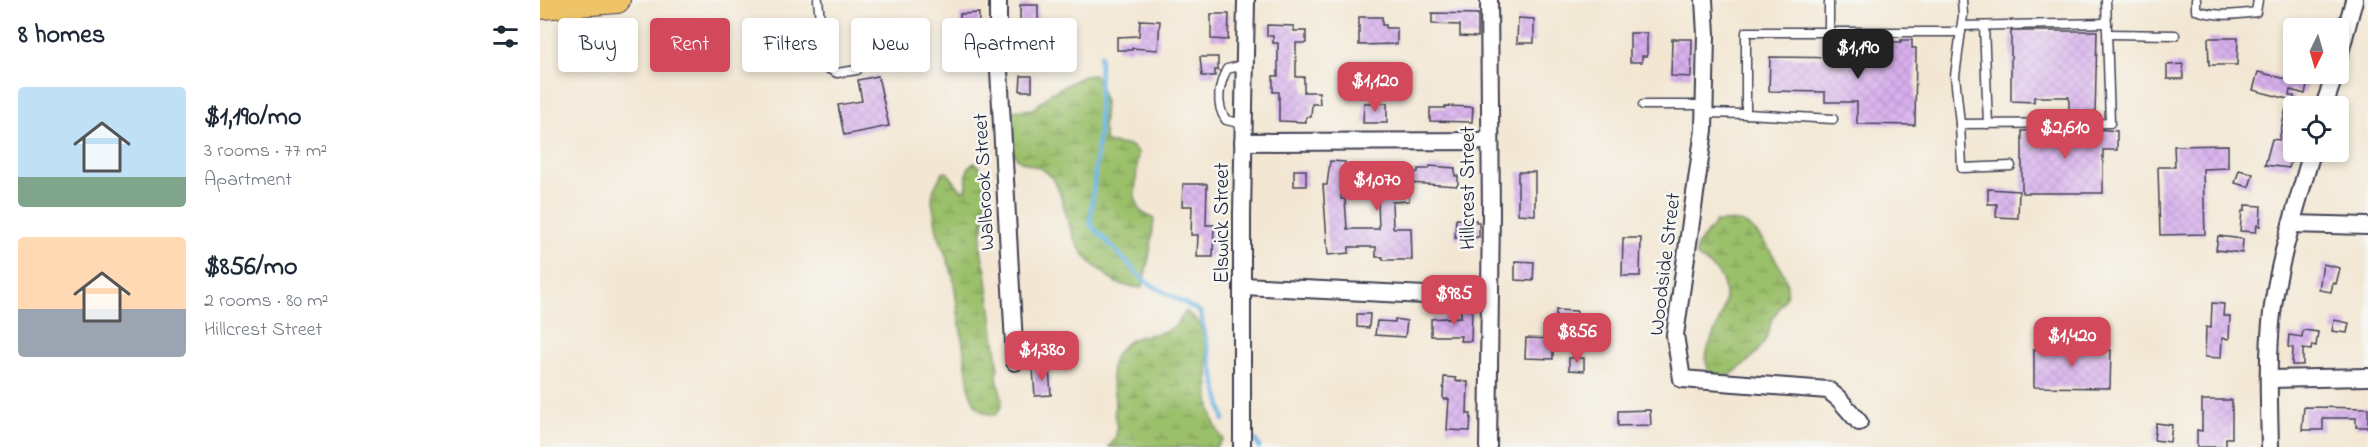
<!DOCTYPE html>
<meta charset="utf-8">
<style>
body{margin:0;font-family:"Indie Flower",sans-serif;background:#f2f2f3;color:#1f2937;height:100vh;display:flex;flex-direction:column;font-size:22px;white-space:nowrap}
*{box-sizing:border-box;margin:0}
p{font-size:20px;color:#747a83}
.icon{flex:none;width:33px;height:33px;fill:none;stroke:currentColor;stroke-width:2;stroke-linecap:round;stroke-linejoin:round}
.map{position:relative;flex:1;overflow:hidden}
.details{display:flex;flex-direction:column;background:#fff;width:540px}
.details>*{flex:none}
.hud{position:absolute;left:18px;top:18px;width:570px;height:54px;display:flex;gap:12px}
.needle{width:39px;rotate:185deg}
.buttons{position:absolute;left:1743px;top:18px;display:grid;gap:12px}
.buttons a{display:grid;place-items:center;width:66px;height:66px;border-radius:6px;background:#fff;box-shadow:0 3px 9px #0003;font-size:30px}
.price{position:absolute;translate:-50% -51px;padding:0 14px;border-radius:12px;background:#d1495b;color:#fff;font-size:20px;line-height:39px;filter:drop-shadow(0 2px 3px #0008)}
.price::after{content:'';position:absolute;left:50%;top:36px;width:18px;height:14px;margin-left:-9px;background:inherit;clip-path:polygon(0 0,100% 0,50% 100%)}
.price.current{background:#222;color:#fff}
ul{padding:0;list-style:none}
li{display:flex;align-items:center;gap:18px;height:150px;padding:0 18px}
li span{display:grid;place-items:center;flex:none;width:168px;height:120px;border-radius:6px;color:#555}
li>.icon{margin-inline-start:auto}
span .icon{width:72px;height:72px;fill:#fffc;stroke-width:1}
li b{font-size:26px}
h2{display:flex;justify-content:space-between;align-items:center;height:72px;padding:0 18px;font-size:26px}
.chip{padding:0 21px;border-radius:6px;background:#fff;box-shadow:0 3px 9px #0003;font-size:21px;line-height:54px}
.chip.current{background:#d1495b;color:#fff}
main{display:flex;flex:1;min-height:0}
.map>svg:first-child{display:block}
.wetland{fill:url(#wetland-marsh);stroke:#5e7153;stroke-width:1.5}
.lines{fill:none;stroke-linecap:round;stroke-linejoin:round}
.stream{stroke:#6cb7e4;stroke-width:4.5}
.building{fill:url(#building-cross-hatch)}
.service-casing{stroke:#414052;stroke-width:11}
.minor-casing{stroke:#414052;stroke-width:20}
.primary-casing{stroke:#414052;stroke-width:28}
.service{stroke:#fff;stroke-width:8}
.minor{stroke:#fff;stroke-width:16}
.primary{stroke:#efc469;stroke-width:26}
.labels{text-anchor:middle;stroke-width:5;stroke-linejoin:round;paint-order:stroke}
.street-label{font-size:21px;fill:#22223b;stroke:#f6f6f2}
</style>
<main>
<section class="details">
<h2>8 homes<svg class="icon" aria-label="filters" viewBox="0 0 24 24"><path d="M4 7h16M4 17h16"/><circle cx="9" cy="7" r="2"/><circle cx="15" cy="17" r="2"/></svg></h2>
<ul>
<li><span style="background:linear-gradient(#bfe0f5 75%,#7fa58c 0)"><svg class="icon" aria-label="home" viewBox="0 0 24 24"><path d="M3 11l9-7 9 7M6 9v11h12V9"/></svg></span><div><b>$1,190/mo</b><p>3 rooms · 77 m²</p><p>Apartment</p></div></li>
<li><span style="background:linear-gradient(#ffd9b3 60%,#9aa5b1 0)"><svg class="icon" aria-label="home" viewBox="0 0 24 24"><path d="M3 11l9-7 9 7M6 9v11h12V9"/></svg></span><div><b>$856/mo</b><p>2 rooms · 80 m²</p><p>Hillcrest Street</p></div></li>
</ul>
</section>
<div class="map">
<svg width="1828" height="447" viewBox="0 0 1828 447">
<defs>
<pattern id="wetland-marsh" width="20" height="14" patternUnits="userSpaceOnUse" patternTransform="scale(1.5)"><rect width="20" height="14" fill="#9bc06b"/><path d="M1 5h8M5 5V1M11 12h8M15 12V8" fill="none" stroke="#7e9c59"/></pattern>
<pattern id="building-cross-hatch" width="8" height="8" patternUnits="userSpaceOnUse" patternTransform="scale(1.5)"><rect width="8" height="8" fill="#d8afed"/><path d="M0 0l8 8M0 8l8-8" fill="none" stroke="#b996cc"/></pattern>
</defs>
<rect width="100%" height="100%" fill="#f6f6f2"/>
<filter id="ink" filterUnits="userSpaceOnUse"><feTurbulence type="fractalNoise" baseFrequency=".0167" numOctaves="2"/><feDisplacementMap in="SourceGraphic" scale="12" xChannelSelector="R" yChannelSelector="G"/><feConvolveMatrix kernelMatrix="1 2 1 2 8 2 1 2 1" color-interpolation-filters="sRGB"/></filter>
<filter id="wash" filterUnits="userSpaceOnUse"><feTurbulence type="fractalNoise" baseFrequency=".008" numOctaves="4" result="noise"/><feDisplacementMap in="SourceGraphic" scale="24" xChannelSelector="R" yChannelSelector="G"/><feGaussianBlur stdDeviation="1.35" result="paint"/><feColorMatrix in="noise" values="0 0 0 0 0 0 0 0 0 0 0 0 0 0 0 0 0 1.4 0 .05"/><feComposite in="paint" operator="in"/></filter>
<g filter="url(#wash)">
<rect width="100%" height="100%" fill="#f3e7d3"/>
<!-- wetland -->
<g class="wetland">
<path d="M555,75l10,27 -2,25 3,15 25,4 7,6 -3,45 6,15 13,7 -4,34 -8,35c-7,-1 -16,-2 -23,-4 -8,-3 -12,-9 -18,-13 -19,-13 -28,-32 -34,-54 -4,-11 -6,-25 -12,-35 -17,-28 -44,-5 -45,-48 0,-8 -2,-16 2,-23l21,-2 18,-16 32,-17z"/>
<path d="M435,163c22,12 6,62 6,82 0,9 3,18 5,27 4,31 8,61 12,92 0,4 -1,10 -1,14 2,14 11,26 -2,37 -15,-1 -20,-9 -25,-22l-17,-117 -16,-45 -5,-30 1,-10 9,-18 5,-1 15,19 5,-3c0,-10 -3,-21 8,-25z"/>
<path d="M1176,222c7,0 20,-2 27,1 16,7 46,51 44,68 -1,11 -10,19 -15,28 -2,4 -2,9 -3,13 -8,20 -23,32 -40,44l-17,-2c-22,-23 27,-60 9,-96 -5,-10 -16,-16 -25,-22l1,-10z"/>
<path d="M646,311c4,4 10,8 13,13 19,37 -2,80 24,115l-7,8h-107c9,-9 9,-18 6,-30 -1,-4 0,-10 0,-14 0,-14 -8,-33 0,-47 22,-36 50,-6 71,-45z"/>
</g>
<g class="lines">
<!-- stream -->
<g class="stream">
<polyline points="560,55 559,130 550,224 605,281 660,312 684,420"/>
<polyline points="716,440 719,447"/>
</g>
</g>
<g id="blocks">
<!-- building -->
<g class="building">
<polygon points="480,5 498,5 498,23 516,23 516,35 480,35"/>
<polygon points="439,13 438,43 421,43 420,14"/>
<polygon points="892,13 938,14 938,37 920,36 920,25 892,24"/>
<polygon points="671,14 689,14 688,40 671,39"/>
<polygon points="819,17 842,17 842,25 846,25 846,28 857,28 857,44 819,45"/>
<polygon points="978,18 994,19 994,43 977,43"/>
<polygon points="600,20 620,21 618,50 592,48 592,50 577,50 577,37 599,36"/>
<polygon points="727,25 754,26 754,31 766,31 766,43 756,43 756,77 764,77 764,92 779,92 780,104 772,104 771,117 766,117 766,122 739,121 739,92 733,92 733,76 738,76 738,43 733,43 733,36 727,36"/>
<polygon points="1471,31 1557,31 1555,117 1529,117 1529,97 1494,97 1494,102 1471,101"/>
<polygon points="1090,33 1107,33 1107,56 1102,56 1102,62 1090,62"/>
<polygon points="1668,38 1698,38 1697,65 1669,65"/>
<polygon points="1132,39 1152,39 1151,77 1131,76"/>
<polygon points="1361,40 1372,40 1372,48 1376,48 1375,125 1317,124 1317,102 1285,102 1285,92 1229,91 1230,57 1315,58 1315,41 1361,42"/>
<polygon points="660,57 678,57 678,70 675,70 675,76 662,76"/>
<polygon points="1643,64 1643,79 1627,79 1627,65"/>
<polygon points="1718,72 1746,79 1752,79 1752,76 1768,80 1765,94 1750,90 1749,96 1754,96 1754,151 1749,168 1725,165 1732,139 1739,140 1748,99 1713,90"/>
<polygon points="338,76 349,126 304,135 298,105 322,101 318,80"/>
<polygon points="481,76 492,76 492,91 480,91"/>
<polygon points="824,103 847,103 847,123 823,123"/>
<polygon points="905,106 933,107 932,122 890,121 890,108 905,108"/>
<polygon points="1555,129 1577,131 1577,150 1563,150 1563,193 1482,193 1482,131"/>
<polygon points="1688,145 1688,168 1663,169 1665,234 1620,235 1618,167 1635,167 1634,146"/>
<polygon points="790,161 805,162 801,199 805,199 807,229 839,229 837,173 878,172 878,169 889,169 890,166 915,168 915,176 918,176 918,186 869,183 869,201 852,202 853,228 871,228 872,260 843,260 843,257 836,257 836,247 809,247 809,253 788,255 783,185 787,185"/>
<rect x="754" y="170" width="12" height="16"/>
<polygon points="1699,170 1713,174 1709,187 1695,183"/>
<polygon points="978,172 995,172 995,215 978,214"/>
<polygon points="643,184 667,184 666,225 674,225 673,257 657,257 658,235 651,235 652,206 642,206"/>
<polygon points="1448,189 1479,191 1478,218 1456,217 1457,204 1448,204"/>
<polygon points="1705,205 1721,206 1720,226 1717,225 1716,232 1700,231 1702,211 1705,211"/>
<polygon points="916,219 936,220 936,222 939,222 939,237 935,237 935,239 915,238"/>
<polygon points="1678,236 1703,239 1702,253 1676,250"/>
<polygon points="1083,238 1101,238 1100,276 1082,276"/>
<polygon points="975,261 994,262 993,281 975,280"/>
<polygon points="1783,264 1800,268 1796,284 1793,283 1791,292 1779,290"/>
<polygon points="1672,303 1684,304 1683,316 1690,316 1689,339 1682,338 1681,358 1665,357 1666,327 1671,328"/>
<polygon points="921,309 932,309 931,341 920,341 921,336 891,336 891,319 921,317"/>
<polygon points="1016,310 1037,311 1036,322 1016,321"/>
<polygon points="817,314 830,314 829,328 817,327"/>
<polygon points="855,319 867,321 865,337 835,335 837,321 855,322"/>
<polygon points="1794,320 1809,323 1807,333 1792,331"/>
<polygon points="1763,330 1778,332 1776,346 1772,345 1771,350 1763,349 1763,365 1752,365 1753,348 1748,347 1749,335 1762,337"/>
<polygon points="986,338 1013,339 1013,359 985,358"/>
<polygon points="1494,349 1571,350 1570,388 1494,387"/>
<polygon points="1029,358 1044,358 1044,371 1029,370"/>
<polygon points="509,368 511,395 495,396 493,369"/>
<polygon points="904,377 916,378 916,381 928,382 927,414 931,414 930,431 907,430 909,399 903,399"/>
<polygon points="1662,400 1692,400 1692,438 1686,438 1686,447 1657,447 1657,430 1662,431"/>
<polygon points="1764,407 1828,408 1828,427 1816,427 1816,418 1783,418 1783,430 1762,430"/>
<polygon points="1110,410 1111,425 1078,426 1078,411"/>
<polygon points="1616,423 1632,425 1630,442 1614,440"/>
</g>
</g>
</g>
<g filter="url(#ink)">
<use href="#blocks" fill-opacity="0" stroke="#414052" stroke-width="1.5"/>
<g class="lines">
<!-- service casing -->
<g class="service-casing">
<g id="service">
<polyline points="278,0 285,67 297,73 317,70"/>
<polyline points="1289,0 1289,32"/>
<polyline points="1422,0 1423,15 1415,76 1420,124 1570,123 1566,0"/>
<path d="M1656,0v10c21,7 39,5 60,2l2,-12"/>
<polyline points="1422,26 1567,23"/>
<polyline points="1444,26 1448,124"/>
<polyline points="1568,34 1635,35"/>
<polyline points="1103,105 1165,105"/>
<polyline points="1165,113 1206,114 1206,32 1421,32"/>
<polyline points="1206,114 1293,119"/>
<path d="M704,124l-18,-4c-11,-15 -7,-36 1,-51l17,-4"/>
<polyline points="1420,124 1422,168 1471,166"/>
</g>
</g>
<!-- minor casing -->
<g class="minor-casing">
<g id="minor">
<polyline points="458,0 458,52 475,362"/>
<polyline points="1164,0 1166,34 1164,130 1135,335 1142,379 1288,390 1299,399 1319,422"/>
<polyline points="1798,60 1814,0"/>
<polyline points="1784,106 1795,74"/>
<polyline points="703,142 950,141"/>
<polyline points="1751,224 1828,226"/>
<polyline points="703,286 926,297 950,292"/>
<polyline points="1729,379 1828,377"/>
<polyline points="702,447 702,215 706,0"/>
<polyline points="948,447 951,213 949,0"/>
<path d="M1730,447c-1,-45 -3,-90 2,-134 7,-55 25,-108 40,-161"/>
</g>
</g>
<!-- primary casing -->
<g class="primary-casing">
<polyline id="primary" points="0,6 77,0"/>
</g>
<!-- service -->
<use href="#service" class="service"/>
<!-- minor -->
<use href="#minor" class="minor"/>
<!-- primary -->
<use href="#primary" class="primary"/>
</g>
</g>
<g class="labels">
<!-- street labels -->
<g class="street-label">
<text transform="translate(443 182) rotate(-93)" y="7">Walbrook Street</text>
<text transform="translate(927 188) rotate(-90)" y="7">Hillcrest Street</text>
<text transform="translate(681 223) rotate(-90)" y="7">Elswick Street</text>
<text transform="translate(1124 264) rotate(-83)" y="7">Woodside Street</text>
</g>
</g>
</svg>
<div class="buttons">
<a><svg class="needle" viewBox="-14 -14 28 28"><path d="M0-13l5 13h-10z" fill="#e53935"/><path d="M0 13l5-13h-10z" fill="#747a83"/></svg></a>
<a><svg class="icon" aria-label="locate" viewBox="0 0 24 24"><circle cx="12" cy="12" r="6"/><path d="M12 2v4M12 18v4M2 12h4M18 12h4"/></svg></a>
</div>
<b class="price current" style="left:1318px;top:80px">$1,190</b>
<b class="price" style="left:835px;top:113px">$1,120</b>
<b class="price" style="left:1525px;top:160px">$2,610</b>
<b class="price" style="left:837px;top:212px">$1,070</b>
<b class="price" style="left:914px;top:326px">$985</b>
<b class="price" style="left:1037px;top:364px">$856</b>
<b class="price" style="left:1532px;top:368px">$1,420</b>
<b class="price" style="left:502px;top:382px">$1,380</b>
<div class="hud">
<a class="chip">Buy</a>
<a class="chip current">Rent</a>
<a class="chip">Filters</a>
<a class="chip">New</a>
<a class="chip">Apartment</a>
</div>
</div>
</main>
